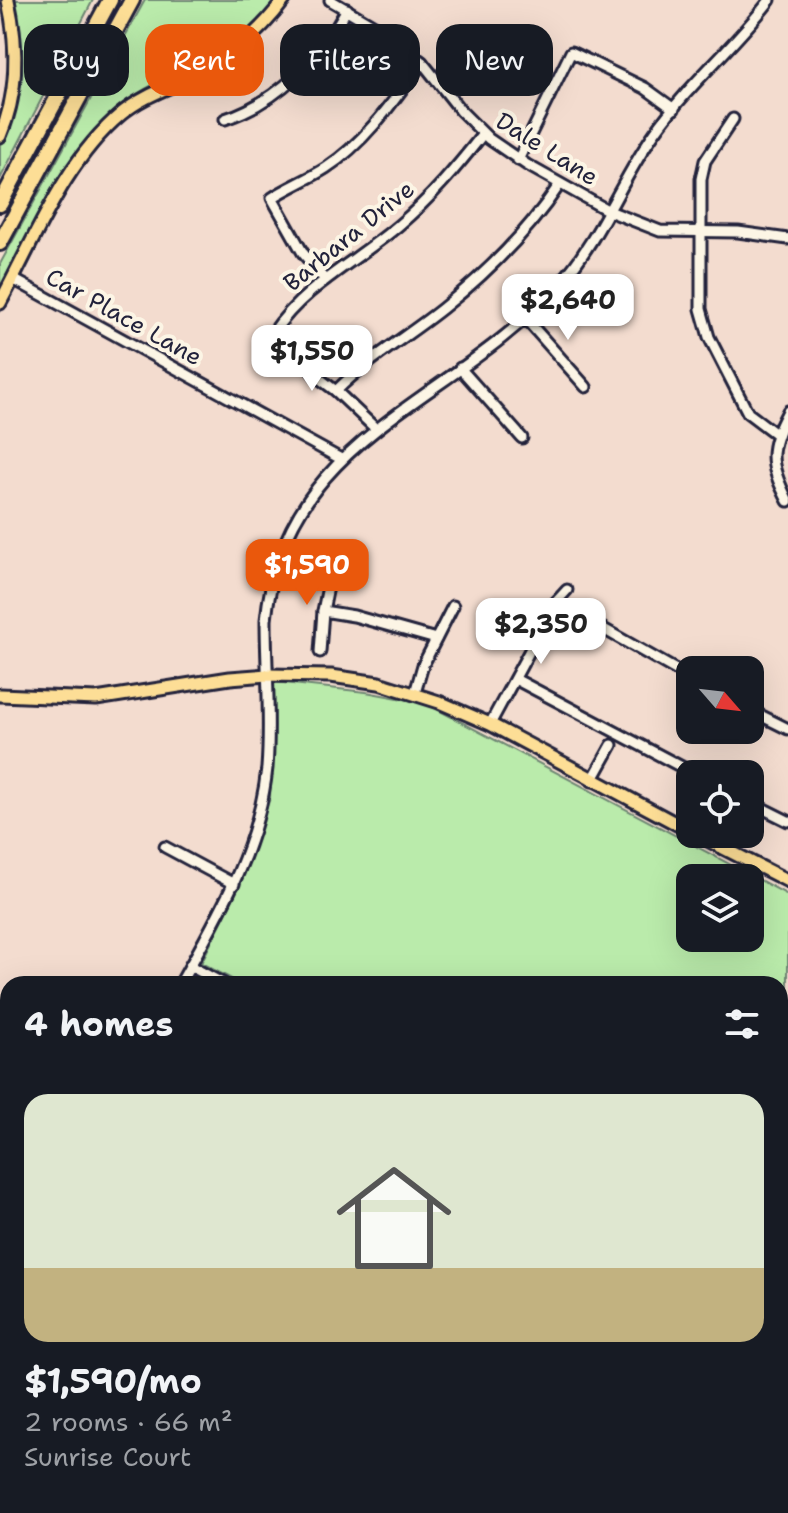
<!DOCTYPE html>
<meta charset="utf-8">
<style>
body{margin:0;font-family:"Shantell Sans",sans-serif;background:#242831;color:#f1f3f6;height:100vh;display:flex;flex-direction:column;font-size:30px;white-space:nowrap}
*{box-sizing:border-box;margin:0}
p{font-size:26px;color:#9ea1a6}
.icon{flex:none;width:44px;height:44px;fill:none;stroke:currentColor;stroke-width:2;stroke-linecap:round;stroke-linejoin:round}
.map{position:relative;flex:1;overflow:hidden}
.panel{position:absolute;left:0px;top:976px;width:788px;height:538px;display:flex;flex-direction:column;background:#171b24;border-radius:24px 24px 0 0;box-shadow:0 8px 32px #0002}
.panel>*{flex:none}
.banner{position:absolute;left:24px;top:24px;width:740px;height:72px;display:flex;gap:16px}
.needle{width:52px;rotate:118deg}
.fabs{position:absolute;left:676px;top:656px;display:grid;gap:16px}
.fabs a{display:grid;place-items:center;width:88px;height:88px;border-radius:16px;background:#171b24;box-shadow:0 8px 32px #0002;font-size:40px}
.price{position:absolute;translate:-50% -68px;padding:0 18px;border-radius:16px;background:#fff;color:#222;font-size:26px;line-height:52px;filter:drop-shadow(0 2px 4px #0008)}
.price::after{content:'';position:absolute;left:50%;top:48px;width:24px;height:18px;margin-left:-12px;background:inherit;clip-path:polygon(0 0,100% 0,50% 100%)}
.price.active{background:#ea580c;color:#fff}
ul{padding:0;list-style:none}
li{display:grid;align-content:center;gap:16px;height:424px;padding:0 24px}
li span{display:grid;place-items:center;height:248px;border-radius:24px;color:#555}
li>.icon{margin-inline-start:auto}
span .icon{width:144px;height:144px;fill:#fffc;stroke-width:1}
li b{font-size:34px}
h2{display:flex;justify-content:space-between;align-items:center;height:96px;padding:0 24px;font-size:34px}
.chip{padding:0 28px;border-radius:24px;background:#171b24;box-shadow:0 8px 32px #0002;font-size:28px;line-height:72px}
.chip.active{background:#ea580c;color:#fff}
.map>svg:first-child{display:block}
.green{fill:#baebab;stroke:#6e8673;stroke-width:2;fill-rule:evenodd}
.lines{fill:none;stroke-linecap:round;stroke-linejoin:round}
.minor-casing{stroke:#22223b;stroke-width:15}
.major-casing{stroke:#22223b;stroke-width:17}
.highway-casing{stroke:#22223b;stroke-width:20}
.minor{stroke:#fcf5e5;stroke-width:9}
.major{stroke:#fdde96;stroke-width:11}
.highway{stroke:#fdde96;stroke-width:14}
.labels{text-anchor:middle;stroke-width:8;stroke-linejoin:round;paint-order:stroke}
.street-label{font-size:24px;fill:#22223b;stroke:#fcf5e5}
</style>
<div class="map">
<svg width="788" height="1513" viewBox="0 0 788 1513">
<rect width="100%" height="100%" fill="#f3dccf"/>
<filter id="ink" filterUnits="userSpaceOnUse"><feTurbulence type="fractalNoise" baseFrequency=".0125" numOctaves="2"/><feDisplacementMap in="SourceGraphic" scale="16" xChannelSelector="R" yChannelSelector="G"/><feConvolveMatrix kernelMatrix="1 2 1 2 8 2 1 2 1" color-interpolation-filters="sRGB"/></filter>
<g filter="url(#ink)">
<!-- green -->
<g class="green">
<polygon points="13,0 93,0 0,179 0,147 20,69 20,41"/>
<path d="M145,0h131c-43,62 -112,67 -165,113 -28,25 -44,59 -61,91 -17,30 -33,61 -50,91v-31z"/>
<path d="M274,682l92,10 59,11 363,192v261l-8,-7v-165h-539l-40,-21 38,-76 31,-89zM690,878h60v60h-60z"/>
<polygon points="0,1068 8,1073 8,1386 0,1382"/>
<polygon points="0,1401 8,1405 8,1506 49,1506 45,1513 0,1513"/>
</g>
<g class="lines">
<!-- minor casing -->
<g class="minor-casing">
<g id="minor">
<polyline points="330,0 381,30 422,62 461,111 489,139 527,165 609,211 660,231 738,232 788,239"/>
<path d="M225,119c53,-17 96,-62 122,-110"/>
<polyline points="733,119 705,161 701,179 701,309 709,337 748,413 776,434"/>
<polyline points="518,160 571,52 645,88 674,109"/>
<polyline points="13,279 341,459"/>
<path d="M325,280l-22,-27 -31,-55c17,-11 37,-19 54,-30 40,-26 69,-69 96,-106"/>
<polyline points="525,318 586,387"/>
<polyline points="460,368 522,438"/>
<path d="M336,391c32,-32 72,-55 107,-83 45,-36 85,-76 117,-124"/>
<path d="M788,411c-20,38 -20,51 0,90"/>
<path d="M376,429l-40,-38 -20,-15 -21,-25 -14,-9 -8,-9c31,-47 84,-72 126,-108 32,-27 58,-58 84,-91"/>
<polyline points="556,602 690,678"/>
<polyline points="323,611 354,616 436,639"/>
<polyline points="320,652 323,611 332,567"/>
<polyline points="515,679 695,774"/>
<polyline points="415,693 423,665 453,606"/>
<polyline points="750,710 788,729"/>
<polyline points="490,724 556,602 567,590"/>
<polyline points="592,781 612,745"/>
<polyline points="750,802 788,821"/>
<polyline points="165,847 234,884"/>
<polyline points="190,966 224,984"/>
<path d="M180,984c38,-68 79,-136 87,-216 4,-49 -1,-99 -1,-148 18,-189 191,-216 296,-339 39,-44 59,-101 93,-149 33,-47 80,-86 115,-132"/>
<polyline points="780,1262 788,1274"/>
<polyline points="780,1341 788,1335"/>
<polyline points="0,1394 8,1398"/>
<polyline points="780,1443 788,1456"/>
<polyline points="210,1506 223,1513"/>
<polyline points="657,1506 669,1513"/>
<polyline points="97,1513 101,1506"/>
<polyline points="304,1513 308,1506"/>
<polyline points="407,1513 411,1506"/>
<polyline points="509,1513 513,1506"/>
</g>
</g>
<!-- major casing -->
<g class="major-casing">
<g id="major">
<path d="M0,136c19,-44 18,-90 8,-136"/>
<path d="M0,303c35,-64 64,-141 121,-189 20,-17 47,-26 70,-37 39,-19 68,-43 93,-77"/>
<polyline points="0,695 96,699 230,678 267,675 331,676 379,683 439,702 490,724 690,831"/>
<polyline points="696,834 788,881"/>
</g>
</g>
<!-- highway casing -->
<g class="highway-casing">
<g id="highway">
<polyline points="0,204 110,0"/>
<polyline points="0,243 132,0"/>
</g>
</g>
<!-- minor -->
<use href="#minor" class="minor"/>
<!-- major -->
<use href="#major" class="major"/>
<!-- highway -->
<use href="#highway" class="highway"/>
</g>
</g>
<g class="labels">
<!-- street labels -->
<g class="street-label">
<text transform="translate(547 149) rotate(32)" y="8">Dale Lane</text>
<text transform="translate(349 236) rotate(-39)" y="8">Barbara Drive</text>
<text transform="translate(124 317) rotate(29)" y="8">Car Place Lane</text>
</g>
</g>
</svg>
<div class="fabs">
<a><svg class="needle" viewBox="-14 -14 28 28"><path d="M0-13l5 13h-10z" fill="#e53935"/><path d="M0 13l5-13h-10z" fill="#9ea1a6"/></svg></a>
<a><svg class="icon" aria-label="locate" viewBox="0 0 24 24"><circle cx="12" cy="12" r="6"/><path d="M12 2v4M12 18v4M2 12h4M18 12h4"/></svg></a>
<a><svg class="icon" aria-label="layers" viewBox="0 0 24 24"><path d="M12 4l9 5-9 5-9-5zM3 14l9 5 9-5"/></svg></a>
</div>
<b class="price" style="left:568px;top:342px">$2,640</b>
<b class="price" style="left:312px;top:393px">$1,550</b>
<b class="price active" style="left:307px;top:607px">$1,590</b>
<b class="price" style="left:541px;top:666px">$2,350</b>
<div class="banner">
<a class="chip">Buy</a>
<a class="chip active">Rent</a>
<a class="chip">Filters</a>
<a class="chip">New</a>
</div>
<section class="panel">
<h2>4 homes<svg class="icon" aria-label="filters" viewBox="0 0 24 24"><path d="M4 7h16M4 17h16"/><circle cx="9" cy="7" r="2"/><circle cx="15" cy="17" r="2"/></svg></h2>
<ul>
<li><span style="background:linear-gradient(#dfe7d0 70%,#c2b280 0)"><svg class="icon" aria-label="home" viewBox="0 0 24 24"><path d="M3 11l9-7 9 7M6 9v11h12V9"/></svg></span><div><b>$1,590/mo</b><p>2 rooms · 66 m²</p><p>Sunrise Court</p></div></li>
</ul>
</section>
</div>
